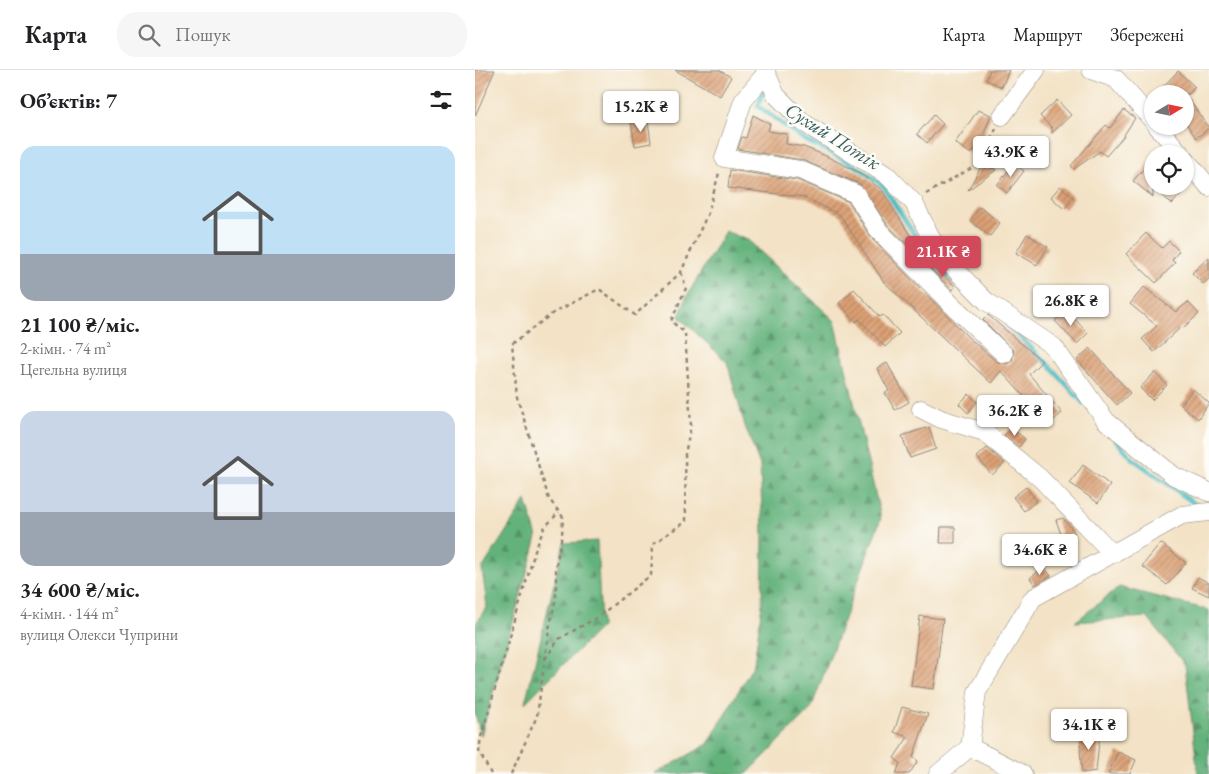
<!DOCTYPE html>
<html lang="uk">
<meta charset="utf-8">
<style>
body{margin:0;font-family:"EB Garamond",serif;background:#f6f6f6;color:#202124;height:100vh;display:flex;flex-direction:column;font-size:19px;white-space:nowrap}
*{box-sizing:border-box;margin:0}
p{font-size:16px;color:#757577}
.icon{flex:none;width:28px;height:28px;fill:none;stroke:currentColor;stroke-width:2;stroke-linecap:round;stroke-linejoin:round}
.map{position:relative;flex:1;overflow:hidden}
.panel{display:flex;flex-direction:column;background:#fff;width:475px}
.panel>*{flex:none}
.needle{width:32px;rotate:80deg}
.tools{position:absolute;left:669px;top:15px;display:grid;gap:10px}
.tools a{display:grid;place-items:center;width:50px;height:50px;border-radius:50%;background:#fff;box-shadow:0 1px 4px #0004;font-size:25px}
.price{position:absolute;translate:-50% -42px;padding:0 11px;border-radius:5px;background:#fff;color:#222;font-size:16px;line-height:32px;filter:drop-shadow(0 1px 2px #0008)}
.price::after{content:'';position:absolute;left:50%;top:30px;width:15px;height:11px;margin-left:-8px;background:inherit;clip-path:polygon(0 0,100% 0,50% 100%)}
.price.selected{background:#d1495b;color:#fff}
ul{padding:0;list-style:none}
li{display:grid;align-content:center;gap:10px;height:265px;padding:0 20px}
li span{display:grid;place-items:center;height:155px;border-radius:15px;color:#555}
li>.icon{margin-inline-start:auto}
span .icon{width:90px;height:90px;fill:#fffc;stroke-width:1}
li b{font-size:21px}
h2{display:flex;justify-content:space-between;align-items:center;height:60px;padding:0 20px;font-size:21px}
header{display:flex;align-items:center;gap:30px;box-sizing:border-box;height:70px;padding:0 25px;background:#fff;border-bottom:1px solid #e0e0e0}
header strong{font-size:24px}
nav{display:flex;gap:28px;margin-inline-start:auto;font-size:18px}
.search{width:350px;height:45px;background:#f6f6f6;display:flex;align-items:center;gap:12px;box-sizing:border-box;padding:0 18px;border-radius:20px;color:#757577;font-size:19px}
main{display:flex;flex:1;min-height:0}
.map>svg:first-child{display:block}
.forest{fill:url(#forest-firs);stroke:#476e54}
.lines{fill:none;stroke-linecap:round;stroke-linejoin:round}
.stream{stroke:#4ebcc4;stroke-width:4.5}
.building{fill:url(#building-hatch)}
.minor-casing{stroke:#8f8678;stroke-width:19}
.path{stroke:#8f8678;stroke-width:2.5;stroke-dasharray:4 4;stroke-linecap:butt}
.minor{stroke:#fff;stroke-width:18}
.labels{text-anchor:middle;stroke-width:5;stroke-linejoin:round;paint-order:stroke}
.water-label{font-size:20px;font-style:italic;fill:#375e61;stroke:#fdfcf7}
</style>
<header>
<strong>Карта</strong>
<div class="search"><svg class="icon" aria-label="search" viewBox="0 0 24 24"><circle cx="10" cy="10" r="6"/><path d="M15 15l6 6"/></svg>Пошук</div>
<nav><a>Карта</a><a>Маршрут</a><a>Збережені</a></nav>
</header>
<main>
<section class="panel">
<h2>Об’єктів: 7<svg class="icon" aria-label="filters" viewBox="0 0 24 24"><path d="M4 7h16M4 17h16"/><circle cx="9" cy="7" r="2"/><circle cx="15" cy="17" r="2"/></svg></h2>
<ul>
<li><span style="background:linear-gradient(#bfe0f5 70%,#9aa5b1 0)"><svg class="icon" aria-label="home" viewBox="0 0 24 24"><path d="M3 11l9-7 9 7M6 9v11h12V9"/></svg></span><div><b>21 100 ₴/міс.</b><p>2-кімн. · 74 m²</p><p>Цегельна вулиця</p></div></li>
<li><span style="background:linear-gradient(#c9d6e8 65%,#9aa5b1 0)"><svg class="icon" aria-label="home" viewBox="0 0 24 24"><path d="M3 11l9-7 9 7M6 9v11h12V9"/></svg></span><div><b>34 600 ₴/міс.</b><p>4-кімн. · 144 m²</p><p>вулиця Олекси Чуприни</p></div></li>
</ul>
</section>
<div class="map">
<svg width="734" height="704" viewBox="0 0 734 704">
<defs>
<pattern id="forest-firs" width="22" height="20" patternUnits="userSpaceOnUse" patternTransform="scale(1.25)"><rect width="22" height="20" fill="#63b27c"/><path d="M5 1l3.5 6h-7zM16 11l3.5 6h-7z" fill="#529166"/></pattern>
<pattern id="building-hatch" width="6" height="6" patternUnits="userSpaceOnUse" patternTransform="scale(1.25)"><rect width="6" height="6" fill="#dca075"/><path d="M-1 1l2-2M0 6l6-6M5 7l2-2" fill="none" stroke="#b38360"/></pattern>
</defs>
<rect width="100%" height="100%" fill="#fdfcf7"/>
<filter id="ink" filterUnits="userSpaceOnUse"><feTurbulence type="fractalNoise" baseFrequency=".02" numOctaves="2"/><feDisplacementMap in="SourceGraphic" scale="10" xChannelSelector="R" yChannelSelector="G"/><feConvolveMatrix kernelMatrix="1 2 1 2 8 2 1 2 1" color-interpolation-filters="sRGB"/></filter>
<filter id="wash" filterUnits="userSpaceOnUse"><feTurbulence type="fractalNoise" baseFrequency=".0096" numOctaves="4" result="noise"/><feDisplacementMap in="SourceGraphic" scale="20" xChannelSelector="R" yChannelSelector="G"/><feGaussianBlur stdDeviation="1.12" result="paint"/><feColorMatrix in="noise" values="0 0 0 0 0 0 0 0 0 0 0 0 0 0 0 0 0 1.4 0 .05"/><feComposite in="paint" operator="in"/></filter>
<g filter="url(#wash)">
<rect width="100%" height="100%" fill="#f3e2c5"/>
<!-- forest -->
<g class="forest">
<polygon points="250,161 273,170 360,251 406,448 336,639 272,704 180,704 233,674 279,594 287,534 288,463 285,395 270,356 252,292 204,247 212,226"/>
<polygon points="51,430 62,467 6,665 0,643 0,555 12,536 7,499"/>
<polygon points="122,471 126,557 50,633 89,473"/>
<polygon points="644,517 734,540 734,704 723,704 710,595 672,547 600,552"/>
</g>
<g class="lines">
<!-- stream -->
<g class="stream">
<polyline points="290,16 283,36 328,69 384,98 408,116 454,187 492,224"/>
<polyline points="532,255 571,292 608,333"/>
<polyline points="640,369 658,389 724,437"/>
</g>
</g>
<g id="blocks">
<!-- building -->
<g class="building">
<polygon points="0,0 20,0 0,46"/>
<polygon points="200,0 244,0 256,7 245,26"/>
<polygon points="515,0 534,0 527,17 511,10"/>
<polygon points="703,1 720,17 714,24 681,24"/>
<polygon points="710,24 734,58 721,68 710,52"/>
<polygon points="582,30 596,45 577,63 577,58 565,46"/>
<polygon points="503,40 516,45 507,69 496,84 480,73"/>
<polygon points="649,40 660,48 647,68 631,86 625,81 599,99 596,96 631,55 635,58"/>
<polygon points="278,45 295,54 293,61 312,64 311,74 329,77 351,86 383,102 407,120 456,199 412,154 385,114 327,90 263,79 267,67 271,68"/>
<polygon points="459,45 468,54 452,73 442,64"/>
<polygon points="173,50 176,73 160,76 156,52"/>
<polygon points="678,88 678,127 658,111"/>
<polygon points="508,93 521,100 493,120"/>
<polygon points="539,93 549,101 532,123 522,115"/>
<polygon points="255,100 322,110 374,132 396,168 492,266 522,292 532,294 537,291 539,281 508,250 513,245 567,291 554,304 587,343 574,354 526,301 516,313 409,212 365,145 329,127 253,118"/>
<polygon points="585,116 599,128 589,139 576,127"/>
<polygon points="678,116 713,116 697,134"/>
<polygon points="505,137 525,153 515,166 495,151"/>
<polygon points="671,163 687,178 694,171 704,181 697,190 700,193 681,213 651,184"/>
<polygon points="552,164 573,177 562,195 541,183"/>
<polygon points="734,187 734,209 728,214 717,203"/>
<polygon points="459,196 480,216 477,220 456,199"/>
<polygon points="669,217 701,242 713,232 724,244 708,258 706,257 679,282 667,269 682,256 655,234"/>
<polygon points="379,219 405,247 408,245 425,263 410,277 384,249 381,252 364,233"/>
<polygon points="591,240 613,263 602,274 580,251"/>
<polygon points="615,278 655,323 642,335 602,290"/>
<polygon points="412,293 434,332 420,340 410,323 414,321 402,298"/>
<polygon points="680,302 692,315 677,330 665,318"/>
<polygon points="718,319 734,333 723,349 706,335"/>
<polygon points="494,324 502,332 493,343 484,334"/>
<polygon points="454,357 461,379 435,388 427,366"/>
<polygon points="537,358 550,369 544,377 529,365"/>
<polygon points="512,378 530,393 517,405 502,387"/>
<polygon points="608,395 635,415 623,433 595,413"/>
<polygon points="551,417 562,431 549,441 538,427"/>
<polygon points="588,448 600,463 587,467 581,450"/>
<polygon points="466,457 480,457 480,473 465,473"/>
<polygon points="686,473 711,493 692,515 667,496"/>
<polygon points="569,497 576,506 560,515 555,508"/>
<polygon points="723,507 734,513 734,526 717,518"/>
<polygon points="445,546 468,549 459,619 436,616"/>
<polygon points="427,637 453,644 438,687 443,691 434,704 421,704 425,693 419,688 433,667 419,662"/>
<polygon points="607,661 625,662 621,701 607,703 605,680"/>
<polygon points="643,682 661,690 655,704 633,704"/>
</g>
</g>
</g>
<g filter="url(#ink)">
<use href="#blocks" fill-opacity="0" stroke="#8f8678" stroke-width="1"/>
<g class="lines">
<!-- minor casing -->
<g class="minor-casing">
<g id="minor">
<polyline points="290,0 301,25 329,53 413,106 439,133 463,182 511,231 579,277 631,351 699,406 734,422"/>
<polyline points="616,0 641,9 678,51"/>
<polyline points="286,9 268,31 249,88 325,100 381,124 404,161 476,234 529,284"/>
<polyline points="527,46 561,0"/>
<polyline points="682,56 706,84"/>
<polyline points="710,89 734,117"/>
<polyline points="446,339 466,349 509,362 565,408 638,484"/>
<polyline points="495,677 548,704"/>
<polyline points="463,704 495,677 502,622 558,528 707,445 734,442"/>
</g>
</g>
<!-- path -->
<g class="path">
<polyline points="451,124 502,95 521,59"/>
<polyline points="70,589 84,569 123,547 176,505 178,474 211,451 210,384 216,356 210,263 196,251 211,218 206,202"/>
<polyline points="16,704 4,681 6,667 60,481 69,458 84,442"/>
<polyline points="36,704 62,646 74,559 81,528 81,496 87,465 88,447 74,429 42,327 37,274 78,243 124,219 160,245 206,202 233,143 244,103"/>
</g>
<!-- minor -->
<use href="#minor" class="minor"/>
</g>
</g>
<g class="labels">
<!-- water labels -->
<g class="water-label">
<text transform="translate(358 66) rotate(32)" y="7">Сухий Потік</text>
</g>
</g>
</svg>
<div class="tools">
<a><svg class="needle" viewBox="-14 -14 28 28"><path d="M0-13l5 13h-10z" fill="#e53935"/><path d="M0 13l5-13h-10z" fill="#757577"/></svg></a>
<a><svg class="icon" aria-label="locate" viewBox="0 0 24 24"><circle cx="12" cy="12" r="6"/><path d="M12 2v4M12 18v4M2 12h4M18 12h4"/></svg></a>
</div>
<b class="price" style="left:166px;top:63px">15.2K ₴</b>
<b class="price" style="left:536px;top:108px">43.9K ₴</b>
<b class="price selected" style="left:468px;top:208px">21.1K ₴</b>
<b class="price" style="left:596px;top:257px">26.8K ₴</b>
<b class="price" style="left:540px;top:367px">36.2K ₴</b>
<b class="price" style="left:565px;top:506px">34.6K ₴</b>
<b class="price" style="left:614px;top:681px">34.1K ₴</b>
</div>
</main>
